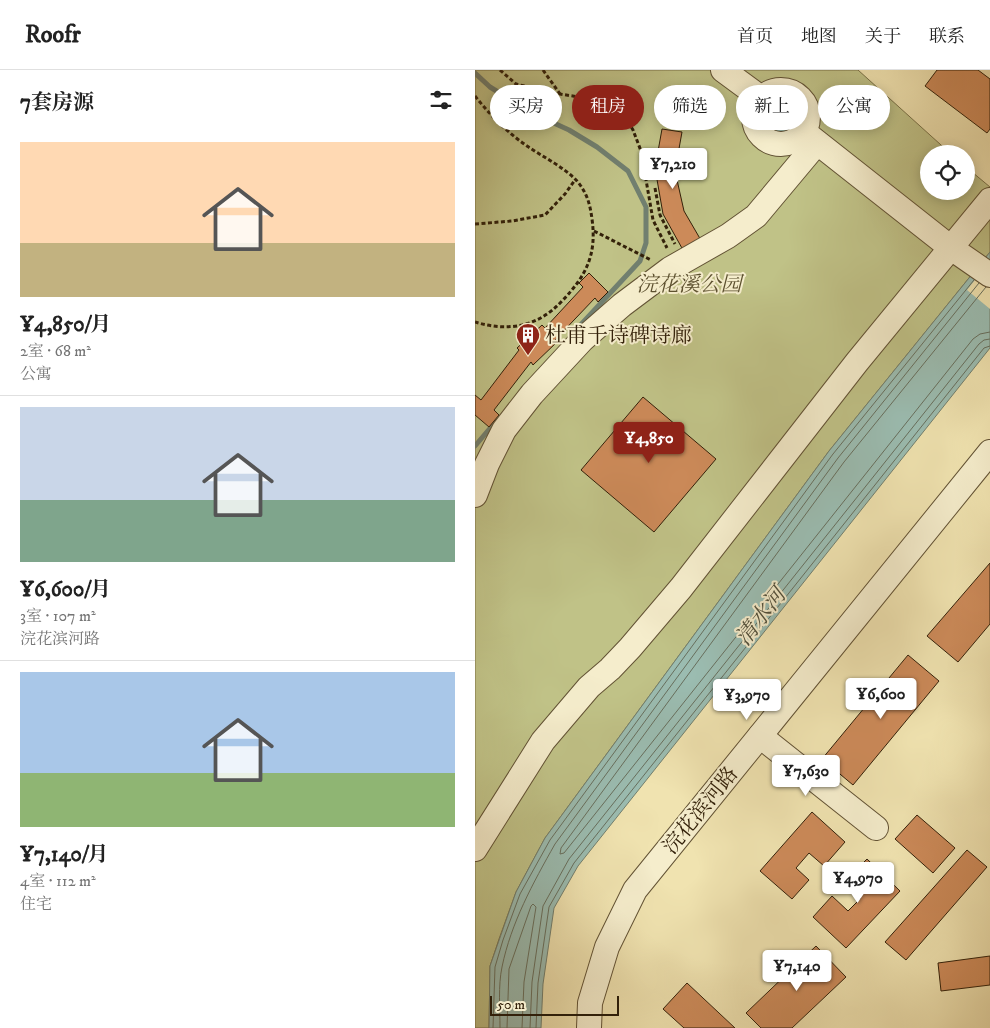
<!DOCTYPE html>
<html lang="zh">
<meta charset="utf-8">
<style>
body{margin:0;font-family:"IM FELL DW Pica","Noto Serif SC",serif;background:#f2f2f2;color:#222;height:100vh;display:flex;flex-direction:column;font-size:19px;white-space:nowrap}
*{box-sizing:border-box;margin:0}
p{font-size:16px;color:#767676}
.icon{flex:none;width:28px;height:28px;fill:none;stroke:currentColor;stroke-width:2;stroke-linecap:round;stroke-linejoin:round}
.map{position:relative;flex:1;overflow:hidden}
.panel{display:flex;flex-direction:column;background:#fff;width:475px}
.panel>*{flex:none}
.top-card{position:absolute;left:15px;top:15px;width:425px;height:45px;display:flex;gap:10px}
.tools{position:absolute;left:445px;top:75px;display:grid;gap:10px}
.tools a{display:grid;place-items:center;width:55px;height:55px;border-radius:50%;background:#fff;box-shadow:0 2px 12px #0003;font-size:25px}
.scale{position:absolute;left:15px;bottom:12px;width:129px;box-sizing:border-box;padding-left:5px;border:2px solid #33210a;border-top:0;font-size:14px;line-height:18px;white-space:nowrap;color:#33210a;-webkit-text-stroke:4px #f5edcc;paint-order:stroke}
.price{position:absolute;translate:-50% -42px;padding:0 11px;border-radius:5px;background:#fff;color:#222;font-size:16px;line-height:32px;filter:drop-shadow(0 1px 2px #0008)}
.price::after{content:'';position:absolute;left:50%;top:30px;width:15px;height:11px;margin-left:-8px;background:inherit;clip-path:polygon(0 0,100% 0,50% 100%)}
.price.current{background:#8f2418;color:#fff}
ul{padding:0;list-style:none}
li{display:grid;align-content:center;gap:10px;height:265px;padding:0 20px}
li+li{border-top:1px solid #e0e0e0}
li span{display:grid;place-items:center;height:155px;border-radius:0px;color:#555}
li>.icon{margin-inline-start:auto}
span .icon{width:90px;height:90px;fill:#fffc;stroke-width:1}
li b{font-size:21px}
h2{display:flex;justify-content:space-between;align-items:center;height:60px;padding:0 20px;font-size:21px}
.tag{padding:0 18px;border-radius:22px;background:#fff;box-shadow:0 2px 12px #0003;font-size:18px;line-height:45px}
.tag.current{background:#8f2418;color:#fff}
header{display:flex;align-items:center;gap:30px;box-sizing:border-box;height:70px;padding:0 25px;background:#fff;border-bottom:1px solid #e0e0e0}
header strong{font-size:24px}
nav{display:flex;gap:28px;margin-inline-start:auto;font-size:18px}
main{display:flex;flex:1;min-height:0}
.map>svg:first-child{display:block}
.green{fill:#c0c287;stroke:#7a7248}
.water{fill:#9bbdb2;stroke:#717f6f}
.pier{fill:#f0e3b0}
.lines{fill:none;stroke-linecap:round;stroke-linejoin:round}
.shore{stroke:#676f5e;stroke-width:1}
.stream{stroke:#717f6f;stroke-width:5}
.building{fill:#cc8a59;stroke:#33210a}
.minor-casing{stroke:#625234;stroke-width:26}
.path{stroke:#33210a;stroke-width:3;stroke-dasharray:4 2.5;stroke-linecap:butt}
.minor{stroke:#f5edcc;stroke-width:24}
.labels{text-anchor:middle;stroke-width:4;stroke-linejoin:round;paint-order:stroke}
.park-label{font-size:21px;font-style:italic;fill:#5d5130;stroke:#f5edcc}
.poi-label{font-size:21px;fill:#33210a;stroke:#f5edcc;text-anchor:start}
.street-label{font-size:21px;fill:#33210a;stroke:#f5edcc}
.water-label{font-size:22px;font-style:italic;fill:#52503c;stroke:#f5edcc}
</style>
<header>
<strong>Roofr</strong>
<nav><a>首页</a><a>地图</a><a>关于</a><a>联系</a></nav>
</header>
<main>
<section class="panel">
<h2>7套房源<svg class="icon" aria-label="filters" viewBox="0 0 24 24"><path d="M4 7h16M4 17h16"/><circle cx="9" cy="7" r="2"/><circle cx="15" cy="17" r="2"/></svg></h2>
<ul>
<li><span style="background:linear-gradient(#ffd9b3 65%,#c2b280 0)"><svg class="icon" aria-label="home" viewBox="0 0 24 24"><path d="M3 11l9-7 9 7M6 9v11h12V9"/></svg></span><div><b>¥4,850/月</b><p>2室 · 68 m²</p><p>公寓</p></div></li>
<li><span style="background:linear-gradient(#c9d6e8 60%,#7fa58c 0)"><svg class="icon" aria-label="home" viewBox="0 0 24 24"><path d="M3 11l9-7 9 7M6 9v11h12V9"/></svg></span><div><b>¥6,600/月</b><p>3室 · 107 m²</p><p>浣花滨河路</p></div></li>
<li><span style="background:linear-gradient(#a9c7e8 65%,#8fb573 0)"><svg class="icon" aria-label="home" viewBox="0 0 24 24"><path d="M3 11l9-7 9 7M6 9v11h12V9"/></svg></span><div><b>¥7,140/月</b><p>4室 · 112 m²</p><p>住宅</p></div></li>
</ul>
</section>
<div class="map">
<svg width="515" height="958" viewBox="0 0 515 958">
<rect width="100%" height="100%" fill="#f0e3b0"/>
<filter id="stains"><feTurbulence type="fractalNoise" baseFrequency=".004" numOctaves="4"/><feColorMatrix values="0 0 0 0 .2 0 0 0 0 .09 0 0 0 0 .02 0 0 0 .5 -.17"/></filter>
<radialGradient id="worn" r=".72"><stop offset=".6" stop-color="#630" stop-opacity="0"/><stop offset="1" stop-color="#630" stop-opacity=".3"/></radialGradient>
<!-- green -->
<polygon class="green" points="0,0 383,0 476,84 454,84 454,121 491,121 491,97 515,117 515,182 354,381 70,768 41,822 24,869 15,896 14,958 0,958"/>
<!-- water -->
<g class="water">
<circle cx="307" cy="46" r="17"/>
<polygon points="515,182 515,278 103,796 79,838 68,914 66,958 14,958 15,896 41,822 70,768 354,381"/>
</g>
<!-- pier -->
<polygon class="pier" points="515,191 515,239 492,220"/>
<g class="lines">
<!-- shore -->
<g class="shore">
<circle cx="307" cy="46" r="11"/>
<polyline points="511,217 369,392 86,778 85,784 89,783 498,269 505,264 515,262"/>
<polyline points="18,958 20,897 28,870 45,824 75,770 358,384 499,210"/>
<path d="M25,958c0,-20 -2,-42 2,-61 9,-44 31,-84 53,-123l283,-386 141,-175"/>
<polyline points="32,958 34,899 56,836 58,834 61,837 49,912 47,958"/>
<polyline points="55,958 57,912 68,836 94,789 504,274 509,270 515,269"/>
<polyline points="61,958 63,913 74,837 99,793 509,278 515,276"/>
</g>
<!-- stream -->
<g class="stream">
<polyline points="0,3 15,17 57,43 94,60 122,77 153,101 171,137 171,173 165,191 100,261"/>
<polyline points="0,376 22,350"/>
</g>
</g>
<!-- building -->
<g class="building">
<polygon points="462,0 503,0 515,9 515,59 512,63 450,16"/>
<polygon points="187,59 207,62 200,101 209,141 227,172 208,180 188,144 180,98"/>
<polygon points="114,203 133,222 123,232 120,228 80,270 82,272 58,295 56,292 19,340 24,345 14,357 0,345 0,325 6,330 44,280 42,278 67,255 70,258 108,217 104,213"/>
<polygon points="168,327 241,389 179,462 106,400"/>
<polygon points="515,493 515,554 483,592 452,566"/>
<polygon points="433,585 464,611 378,715 347,689"/>
<polygon points="337,742 370,772 349,796 334,783 321,798 334,810 317,829 285,801"/>
<polygon points="442,745 480,778 458,803 420,769"/>
<polygon points="492,780 512,797 431,890 410,872"/>
<polygon points="392,789 425,821 371,878 338,847 357,826 373,841 386,828 369,812"/>
<polygon points="341,876 371,907 317,958 286,958 271,943"/>
<polygon points="515,886 515,915 466,921 463,893"/>
<polygon points="212,913 260,958 209,958 188,939"/>
</g>
<g class="lines">
<!-- minor casing -->
<g class="minor-casing">
<g id="minor">
<polyline points="248,0 286,28"/>
<circle cx="306" cy="47" r="27"/>
<polyline points="329,62 476,178 515,205"/>
<polyline points="0,425 12,394 29,360 57,324 107,270 147,235 195,199 253,166 281,146 342,73"/>
<polyline points="285,666 401,758"/>
<polyline points="0,779 68,671 114,617 135,599 155,578 206,518 382,292 515,130"/>
<polyline points="114,958 115,933 132,877 160,820 515,382"/>
</g>
</g>
<!-- path -->
<g class="path">
<polyline points="25,0 41,14 78,23 124,30 150,46 158,60 166,81 178,150 192,178"/>
<polyline points="68,0 85,24"/>
<path d="M0,26c15,19 33,37 52,50 16,11 37,21 50,35 10,12 13,23 15,38 5,36 -6,57 -30,82 -24,26 -54,31 -87,21"/>
<polyline points="180,118 185,145 200,174"/>
<polyline points="0,154 37,151 70,145 90,124 100,110"/>
<polyline points="119,161 176,190"/>
</g>
<!-- minor -->
<use href="#minor" class="minor"/>
</g>
<!-- icons -->
<defs>
<g id="building-pin" transform="scale(1.25)"><path d="M0 17L-7.5 6A9.5 9.5 0 1 1 7.5 6Z" fill="#8f2418" stroke="#f5edcc"/><path d="M-4-6H4V6H1V3H-1V6H-4ZM-2.5-4.3h1.7v1.8h-1.7ZM.8-4.3h1.7v1.8H.8ZM-2.5-1h1.7V.8h-1.7ZM.8-1h1.7V.8H.8Z" fill="#fff"/></g>
</defs>
<g fill-rule="evenodd">
<use href="#building-pin" x="53" y="265"/>
</g>
<g class="labels">
<!-- park labels -->
<g class="park-label">
<text x="214" y="221">浣花溪公园</text>
</g>
<!-- poi labels -->
<g class="poi-label">
<text x="70" y="272">杜甫千诗碑诗廊</text>
</g>
<!-- street labels -->
<g class="street-label">
<text transform="translate(225 740) rotate(-51)" y="7">浣花滨河路</text>
</g>
<!-- water labels -->
<g class="water-label">
<text transform="translate(285 546) rotate(-52)" y="8">清水河</text>
</g>
</g>
<rect width="100%" height="100%" filter="url(#stains)"/>
<rect width="100%" height="100%" fill="url(#worn)"/>
</svg>
<div class="tools">
<a><svg class="icon" aria-label="locate" viewBox="0 0 24 24"><circle cx="12" cy="12" r="6"/><path d="M12 2v4M12 18v4M2 12h4M18 12h4"/></svg></a>
</div>
<div class="scale">50 m</div>
<b class="price" style="left:198px;top:120px">¥7,210</b>
<b class="price current" style="left:174px;top:394px">¥4,850</b>
<b class="price" style="left:406px;top:650px">¥6,600</b>
<b class="price" style="left:272px;top:651px">¥3,970</b>
<b class="price" style="left:331px;top:727px">¥7,630</b>
<b class="price" style="left:383px;top:834px">¥4,970</b>
<b class="price" style="left:322px;top:922px">¥7,140</b>
<div class="top-card">
<a class="tag">买房</a>
<a class="tag current">租房</a>
<a class="tag">筛选</a>
<a class="tag">新上</a>
<a class="tag">公寓</a>
</div>
</div>
</main>
